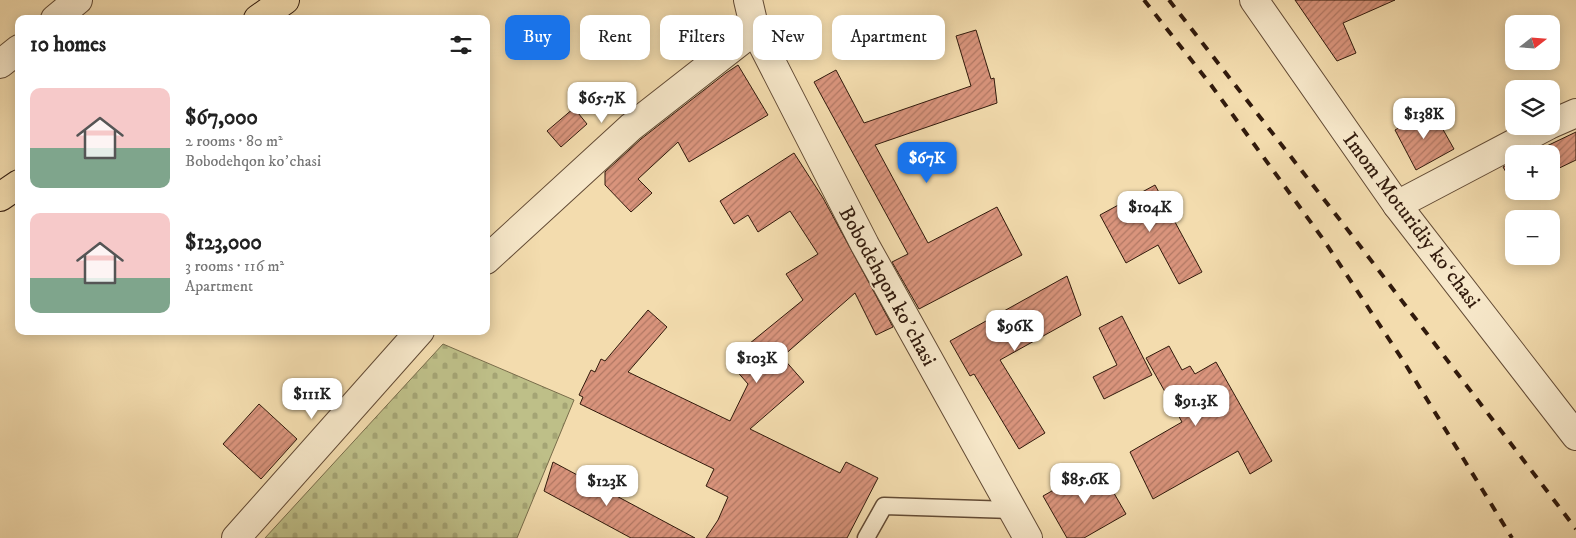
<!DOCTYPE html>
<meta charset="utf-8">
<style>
body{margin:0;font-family:"IM FELL DW Pica",serif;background:#f2f2f2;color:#222;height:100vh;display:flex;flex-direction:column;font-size:19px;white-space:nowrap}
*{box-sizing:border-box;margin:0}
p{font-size:16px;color:#767676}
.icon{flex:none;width:28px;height:28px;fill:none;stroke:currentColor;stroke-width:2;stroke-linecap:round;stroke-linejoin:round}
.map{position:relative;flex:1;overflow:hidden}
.sheet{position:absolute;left:15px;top:15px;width:475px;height:320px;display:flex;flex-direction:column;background:#fff;border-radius:10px;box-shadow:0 2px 12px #0003}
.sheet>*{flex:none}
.top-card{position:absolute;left:505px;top:15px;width:475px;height:45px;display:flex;gap:10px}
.needle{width:32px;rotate:73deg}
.fabs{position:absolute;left:1505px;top:15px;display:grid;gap:10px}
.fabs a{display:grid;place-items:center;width:55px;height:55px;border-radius:10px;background:#fff;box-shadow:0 2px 12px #0003;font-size:25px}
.price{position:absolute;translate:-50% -42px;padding:0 11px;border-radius:10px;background:#fff;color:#222;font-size:16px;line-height:32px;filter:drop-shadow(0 1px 2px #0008)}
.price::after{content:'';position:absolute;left:50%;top:30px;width:15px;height:11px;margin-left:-8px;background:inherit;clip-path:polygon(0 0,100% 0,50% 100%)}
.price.on{background:#1a73e8;color:#fff}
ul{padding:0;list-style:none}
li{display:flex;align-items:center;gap:15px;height:125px;padding:0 15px}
li span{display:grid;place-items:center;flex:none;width:140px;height:100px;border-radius:10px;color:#555}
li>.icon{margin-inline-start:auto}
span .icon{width:60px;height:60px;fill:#fffc;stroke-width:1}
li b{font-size:21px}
h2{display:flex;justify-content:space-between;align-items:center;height:60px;padding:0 15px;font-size:21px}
.pill{padding:0 18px;border-radius:10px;background:#fff;box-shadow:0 2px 12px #0003;font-size:18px;line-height:45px}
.pill.on{background:#1a73e8;color:#fff}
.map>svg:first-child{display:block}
.cemetery{fill:url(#cemetery-stones);stroke:#786c4a}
.building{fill:url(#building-hatch);stroke:#311a0c}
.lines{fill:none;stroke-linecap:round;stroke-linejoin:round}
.service-casing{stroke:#624a34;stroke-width:19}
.minor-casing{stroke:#624a34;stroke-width:30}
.primary-casing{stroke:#311a0c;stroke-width:30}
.service{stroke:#f7e8ca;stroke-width:16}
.minor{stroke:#f7e8ca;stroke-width:28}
.primary{stroke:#f3dcae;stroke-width:28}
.rail{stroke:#311a0c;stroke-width:4;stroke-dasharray:9 9;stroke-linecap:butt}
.labels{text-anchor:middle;stroke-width:4;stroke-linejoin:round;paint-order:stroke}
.street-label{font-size:21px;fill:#311a0c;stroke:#f7e8ca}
</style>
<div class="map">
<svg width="1576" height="538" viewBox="0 0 1576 538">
<defs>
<pattern id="cemetery-stones" width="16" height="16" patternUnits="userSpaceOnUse" patternTransform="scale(1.25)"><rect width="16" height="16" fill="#bebf88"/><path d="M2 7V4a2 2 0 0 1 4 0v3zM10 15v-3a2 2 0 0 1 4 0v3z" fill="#a4a474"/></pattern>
<pattern id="building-hatch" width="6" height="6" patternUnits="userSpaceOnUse" patternTransform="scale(1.25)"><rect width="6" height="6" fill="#d9947c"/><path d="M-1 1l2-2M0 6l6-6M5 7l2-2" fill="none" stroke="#b17864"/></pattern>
</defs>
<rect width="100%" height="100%" fill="#f3dcae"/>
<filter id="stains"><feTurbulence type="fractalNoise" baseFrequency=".004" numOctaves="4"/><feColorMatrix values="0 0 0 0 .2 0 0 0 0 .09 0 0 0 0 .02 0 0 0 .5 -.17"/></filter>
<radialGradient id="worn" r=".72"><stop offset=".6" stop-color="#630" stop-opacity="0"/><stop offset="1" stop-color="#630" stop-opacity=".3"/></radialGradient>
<!-- cemetery -->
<polygon class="cemetery" points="443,344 574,400 517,538 265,538"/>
<!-- building -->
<g class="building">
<polygon points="1295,0 1395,0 1343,23 1356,53 1337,61"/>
<polygon points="976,30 991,79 994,78 997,103 875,145 928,243 997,207 1022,255 919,309 892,262 908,254 814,82 836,70 864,123 971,86 956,36"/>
<polygon points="738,65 768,115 689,162 678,142 638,179 652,193 631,212 605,185 605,172 641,139 726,73"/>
<polygon points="574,108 587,124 561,147 547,131"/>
<polygon points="1432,110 1454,149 1416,170 1395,130"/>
<polygon points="1576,132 1576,160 1551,172 1551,154 1530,154"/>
<polygon points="794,153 823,198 893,327 876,335 855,293 782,357 804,382 750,429 840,473 846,462 878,478 847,538 706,538 718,520 728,497 706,486 714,469 580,404 583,397 579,395 591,370 595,372 601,359 605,361 648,310 667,327 628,372 730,421 748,384 728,361 803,300 786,274 818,254 790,211 758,232 748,215 734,224 720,201"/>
<polygon points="1514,161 1514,186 1503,167"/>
<polygon points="1155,185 1202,272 1179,284 1158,245 1126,263 1100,215"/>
<polygon points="1067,276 1081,315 1000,360 1045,433 1019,449 974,374 970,376 950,341"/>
<polygon points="1122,316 1152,375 1104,399 1093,377 1117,365 1099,328"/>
<polygon points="1169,346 1182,370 1190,366 1195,374 1216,362 1272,461 1250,474 1238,451 1153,499 1130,452 1182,422 1146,358"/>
<polygon points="259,404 297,439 261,479 223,444"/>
<polygon points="553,462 695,538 631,538 544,491"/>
<polygon points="1100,469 1126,514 1084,538 1067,538 1043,496 1084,473 1086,477"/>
</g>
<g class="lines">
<!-- service casing -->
<g class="service-casing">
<polyline id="service" points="866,538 884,506 1012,510"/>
</g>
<!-- minor casing -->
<g class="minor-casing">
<g id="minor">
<polyline points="748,0 755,30 865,245 1028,538"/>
<polyline points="1254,0 1397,205 1576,436"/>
<polyline points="55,19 78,0"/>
<polyline points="0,64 19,49"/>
<polyline points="1551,124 1576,113"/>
<polyline points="1397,205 1547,126"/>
<polyline points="486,260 631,127 755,30"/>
<polyline points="236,538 420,331"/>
</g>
</g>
<!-- primary casing -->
<g class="primary-casing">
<g id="primary">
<polyline points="258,19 285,0"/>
<polyline points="0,197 19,184"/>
</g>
</g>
<!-- service -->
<use href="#service" class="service"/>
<!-- minor -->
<use href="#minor" class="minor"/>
<!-- primary -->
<use href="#primary" class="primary"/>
<!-- rail -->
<g class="rail">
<polyline points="1144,0 1211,85 1323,239 1404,362 1512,538"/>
<polyline points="1169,0 1354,238 1576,529"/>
</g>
</g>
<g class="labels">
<!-- street labels -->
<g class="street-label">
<text transform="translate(1412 220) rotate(53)" y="7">Imom Moturidiy koʻchasi</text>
<text transform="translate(888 286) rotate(61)" y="7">Bobodehqon koʼchasi</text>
</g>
</g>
<rect width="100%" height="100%" filter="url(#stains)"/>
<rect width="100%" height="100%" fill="url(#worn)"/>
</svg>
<div class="fabs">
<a><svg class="needle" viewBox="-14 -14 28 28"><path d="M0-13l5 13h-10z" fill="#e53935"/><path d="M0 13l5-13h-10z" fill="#767676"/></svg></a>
<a><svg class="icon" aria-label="layers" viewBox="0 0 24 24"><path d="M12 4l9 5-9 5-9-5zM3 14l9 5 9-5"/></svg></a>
<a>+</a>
<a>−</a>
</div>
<b class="price" style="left:602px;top:124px">$65.7K</b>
<b class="price" style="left:1424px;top:140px">$138K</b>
<b class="price on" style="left:927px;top:184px">$67K</b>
<b class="price" style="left:1150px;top:233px">$104K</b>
<b class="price" style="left:1015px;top:352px">$96K</b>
<b class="price" style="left:757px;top:384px">$103K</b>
<b class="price" style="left:312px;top:420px">$111K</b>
<b class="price" style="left:1196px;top:427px">$91.3K</b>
<b class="price" style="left:1085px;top:505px">$85.6K</b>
<b class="price" style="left:607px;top:507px">$123K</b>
<div class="top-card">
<a class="pill on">Buy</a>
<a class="pill">Rent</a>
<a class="pill">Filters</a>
<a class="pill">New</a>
<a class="pill">Apartment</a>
</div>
<section class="sheet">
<h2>10 homes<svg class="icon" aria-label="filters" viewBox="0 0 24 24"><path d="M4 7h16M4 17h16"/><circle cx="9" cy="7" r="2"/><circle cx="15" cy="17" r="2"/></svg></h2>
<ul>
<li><span style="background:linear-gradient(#f6c9c9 60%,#7fa58c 0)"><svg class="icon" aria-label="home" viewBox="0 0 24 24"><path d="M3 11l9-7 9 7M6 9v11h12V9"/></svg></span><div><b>$67,000</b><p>2 rooms · 80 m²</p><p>Bobodehqon koʼchasi</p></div></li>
<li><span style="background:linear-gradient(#f6c9c9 65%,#7fa58c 0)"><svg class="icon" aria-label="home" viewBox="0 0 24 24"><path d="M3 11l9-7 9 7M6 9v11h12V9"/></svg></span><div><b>$123,000</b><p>3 rooms · 116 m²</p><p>Apartment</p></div></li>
</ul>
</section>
</div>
